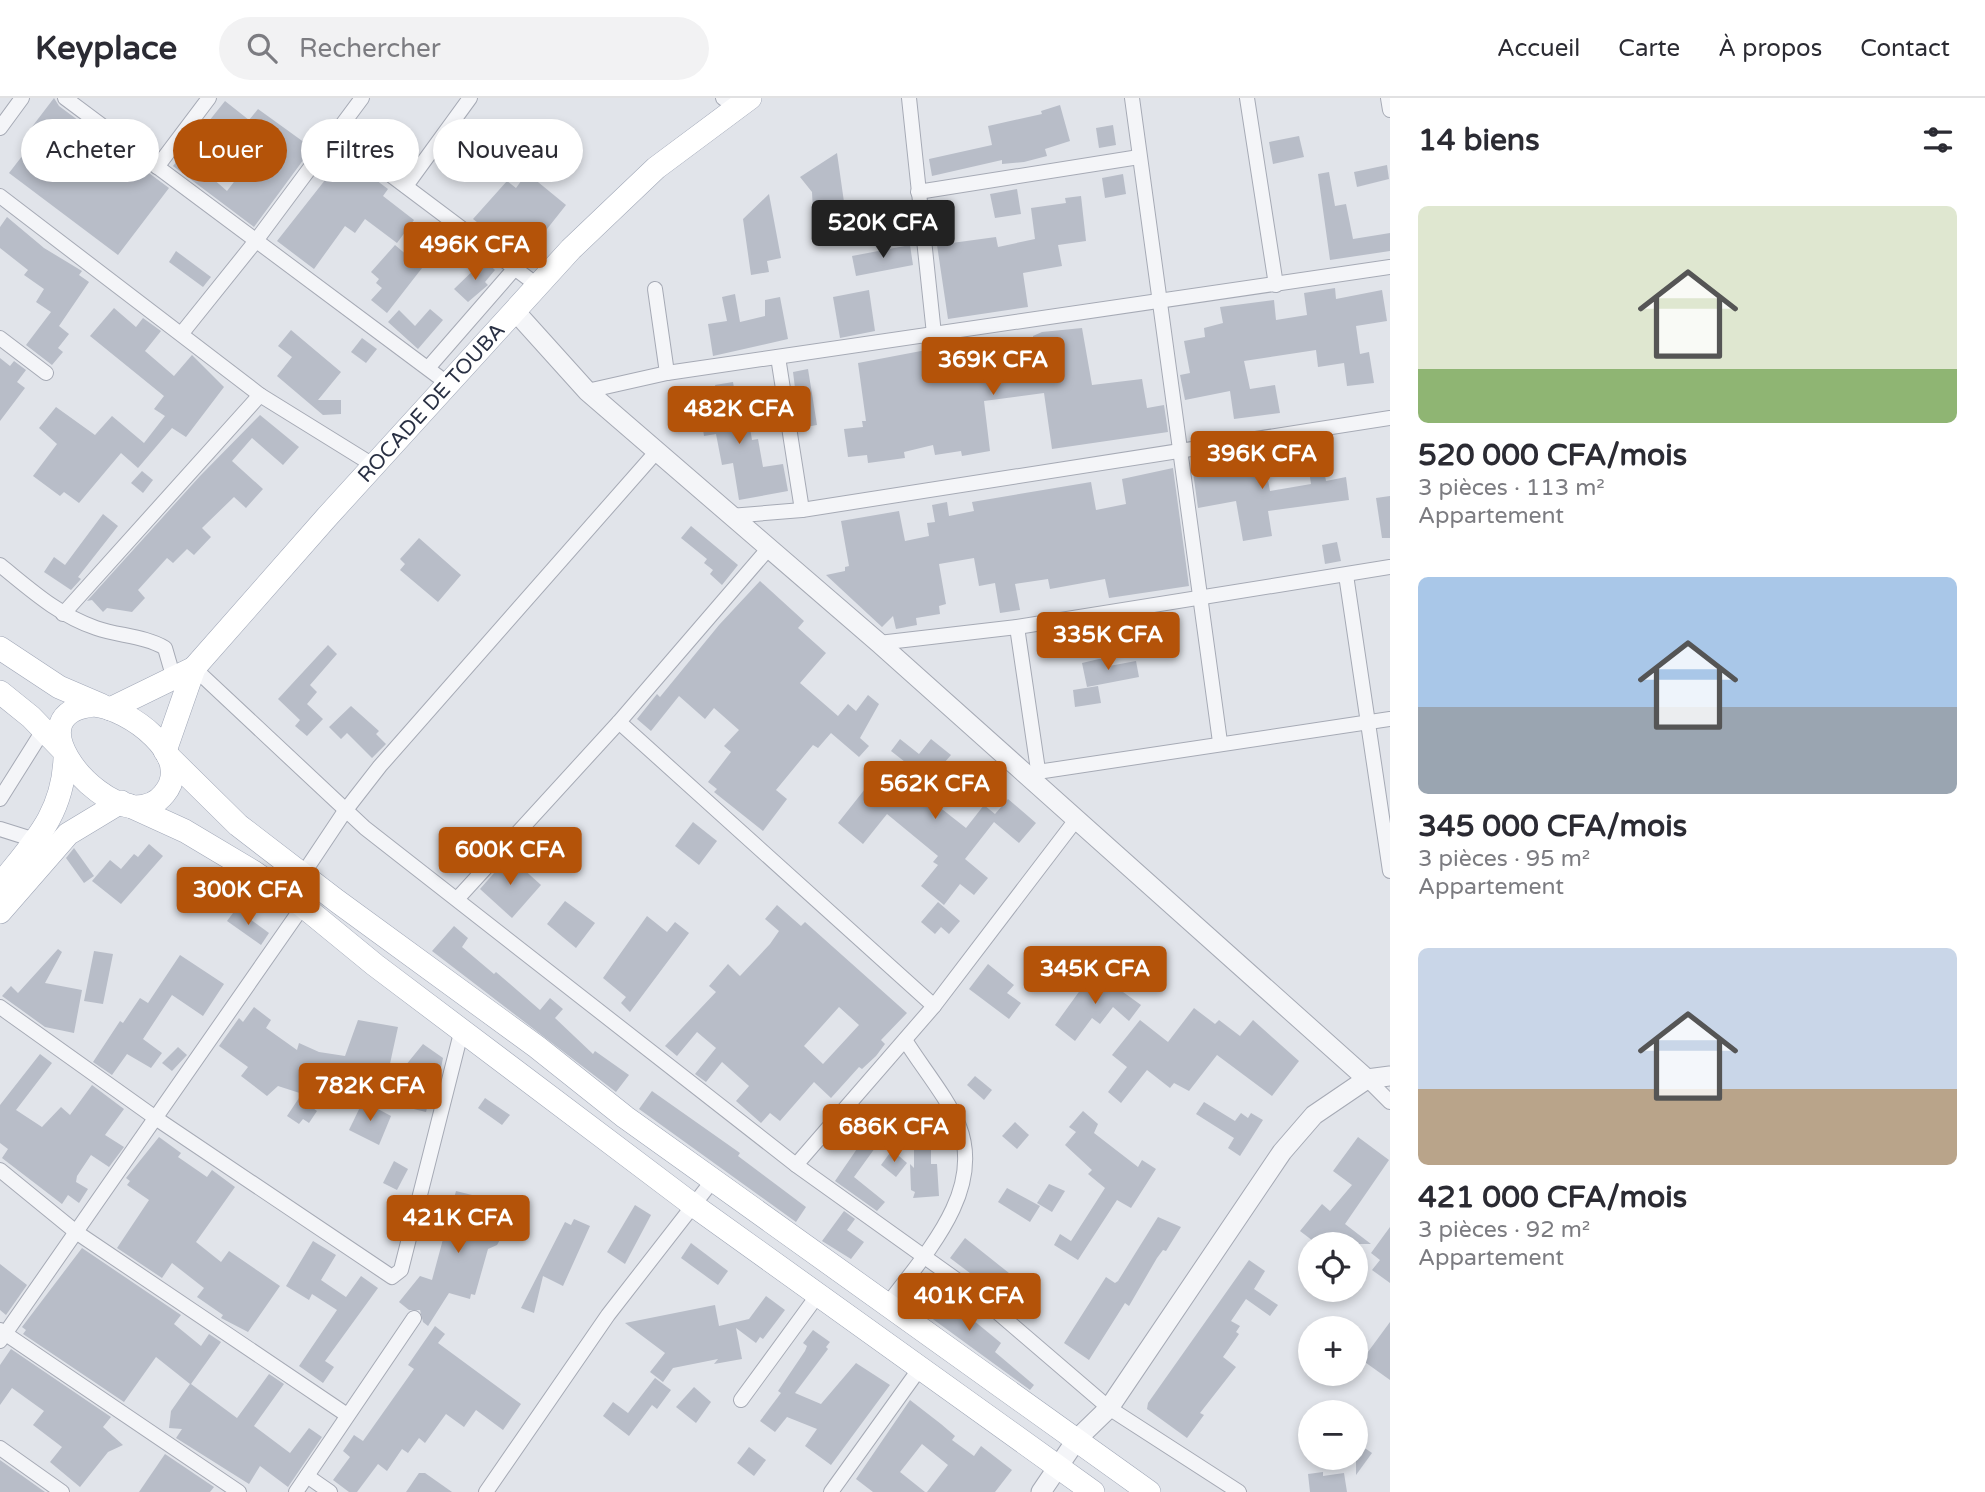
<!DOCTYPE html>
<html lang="fr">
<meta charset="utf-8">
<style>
body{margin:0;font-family:"Varela Round",sans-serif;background:#f2f2f3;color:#2b2b33;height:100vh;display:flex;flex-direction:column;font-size:26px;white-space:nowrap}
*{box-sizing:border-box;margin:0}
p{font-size:23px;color:#7c7c81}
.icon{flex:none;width:38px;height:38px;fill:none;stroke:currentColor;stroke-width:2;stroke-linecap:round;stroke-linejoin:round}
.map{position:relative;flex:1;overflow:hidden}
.side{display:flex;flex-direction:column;background:#fff;width:595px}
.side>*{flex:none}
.hud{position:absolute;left:21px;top:21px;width:665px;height:63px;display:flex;gap:14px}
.buttons{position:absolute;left:1298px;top:1134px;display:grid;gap:14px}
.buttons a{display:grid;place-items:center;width:70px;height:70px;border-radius:50%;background:#fff;box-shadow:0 4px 10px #0003;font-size:35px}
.price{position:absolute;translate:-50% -60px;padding:0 16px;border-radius:7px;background:#b45309;color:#fff;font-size:23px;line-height:46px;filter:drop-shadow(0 2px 4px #0008)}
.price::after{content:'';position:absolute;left:50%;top:42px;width:21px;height:16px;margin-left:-10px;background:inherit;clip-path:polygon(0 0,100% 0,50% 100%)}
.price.selected{background:#222;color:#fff}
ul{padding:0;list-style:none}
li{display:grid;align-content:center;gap:14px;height:371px;padding:0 28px}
li span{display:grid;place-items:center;height:217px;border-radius:10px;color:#555}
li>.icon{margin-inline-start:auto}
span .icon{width:126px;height:126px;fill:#fffc;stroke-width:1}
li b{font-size:30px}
h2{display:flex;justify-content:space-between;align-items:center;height:84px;padding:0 28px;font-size:30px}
.pill{padding:0 24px;border-radius:32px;background:#fff;box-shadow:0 4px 10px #0003;font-size:24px;line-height:63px}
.pill.selected{background:#b45309;color:#fff}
header{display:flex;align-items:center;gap:42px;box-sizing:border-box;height:98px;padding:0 35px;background:#fff;border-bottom:2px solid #e1e1e2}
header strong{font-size:33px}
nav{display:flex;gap:38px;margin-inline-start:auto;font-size:24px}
.search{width:490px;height:63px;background:#f2f2f3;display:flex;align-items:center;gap:18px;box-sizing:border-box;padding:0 24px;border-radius:38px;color:#7c7c81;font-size:26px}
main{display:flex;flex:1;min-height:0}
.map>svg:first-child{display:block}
.building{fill:#b8bdc8;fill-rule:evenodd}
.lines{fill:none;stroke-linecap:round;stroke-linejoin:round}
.minor-casing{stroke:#a6aab5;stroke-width:16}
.tertiary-casing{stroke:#a6aab5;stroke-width:21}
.primary-casing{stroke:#a0a7b7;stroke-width:24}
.minor{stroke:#f4f5f8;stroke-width:14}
.tertiary{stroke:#f4f5f8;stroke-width:19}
.primary{stroke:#fff;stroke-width:23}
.labels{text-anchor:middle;stroke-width:6;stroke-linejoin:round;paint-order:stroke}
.street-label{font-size:21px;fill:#293043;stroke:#f1f3f8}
</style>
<header>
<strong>Keyplace</strong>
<div class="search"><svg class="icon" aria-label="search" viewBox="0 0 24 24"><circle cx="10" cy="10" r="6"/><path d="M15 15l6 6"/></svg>Rechercher</div>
<nav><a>Accueil</a><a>Carte</a><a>À propos</a><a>Contact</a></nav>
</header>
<main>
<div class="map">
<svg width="1390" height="1394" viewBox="0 0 1390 1394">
<rect width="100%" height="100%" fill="#e1e4ea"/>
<!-- building -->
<g class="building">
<polygon points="54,0 59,8 169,90 118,157 9,75 33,44 25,38"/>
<path d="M225,3l24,19 9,-11 54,39 -58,79 -81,-61zM233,37l23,18 -29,38 -31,-27 22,-28 11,4z"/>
<polygon points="1060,7 1070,43 1045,51 1047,58 1024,64 1002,66 1002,62 932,78 929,61 992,47 988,28 1042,16 1041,13"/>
<polygon points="1113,27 1116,47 1099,50 1096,30"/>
<polygon points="1299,38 1304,59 1273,66 1269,44"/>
<polygon points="837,55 845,111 813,114 812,94 800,79"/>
<polygon points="344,58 388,91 383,98 414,122 397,145 365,121 355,135 345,128 314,171 277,143"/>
<polygon points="1387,67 1389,81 1357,89 1354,74"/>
<polygon points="1329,74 1335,108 1346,106 1353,141 1390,135 1390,153 1330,162 1318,76"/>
<polygon points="527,75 566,107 547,131 542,128 519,157 473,121 507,83 516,90"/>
<polygon points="1123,76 1126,96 1105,100 1102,80"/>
<polygon points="1017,91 1021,116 995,120 990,96"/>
<polygon points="769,96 781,160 767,163 769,174 751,177 743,121"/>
<polygon points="1081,98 1086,143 1058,147 1062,168 1023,175 1028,209 948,221 937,147 996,139 998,149 1035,141 1031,110 1066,105 1065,100"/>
<polygon points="7,119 44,150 82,173 79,177 89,184 59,228 69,236 58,250 63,254 52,267 26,247 51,214 36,204 44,191 24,177 28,172 0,150 0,129"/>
<polygon points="395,147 422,170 387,215 371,202 382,190 376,185 379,181 371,174"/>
<polygon points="910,147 913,167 856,178 852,158"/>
<polygon points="176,153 211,179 203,189 169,164"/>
<polygon points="484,162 495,172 485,184 488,187 468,204 454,191"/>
<polygon points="1335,190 1336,201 1382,192 1387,223 1356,228 1360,256 1369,254 1374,285 1347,288 1344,265 1318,269 1316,252 1244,263 1250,291 1275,287 1280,315 1234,321 1230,293 1185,302 1180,277 1190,275 1184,243 1205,239 1204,230 1223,225 1220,209 1274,202 1276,222 1307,217 1304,195"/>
<polygon points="869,192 875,233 840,240 833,199"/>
<polygon points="735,196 740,224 765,218 765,202 780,199 788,241 713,258 708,226 727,223 722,199"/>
<polygon points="114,210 136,229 143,220 161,233 145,253 174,278 192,257 224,289 186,339 172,330 138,370 121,355 79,405 64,394 60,398 33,378 57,346 39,330 56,309 95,337 112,318 144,345 165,318 154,311 164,298 90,238"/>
<polygon points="430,211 443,222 418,251 388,224 399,212 415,228"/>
<polygon points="1082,230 1092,287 1142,281 1147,310 1164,307 1168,334 1052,351 1044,295 984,303 990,353 962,358 961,353 935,357 933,347 904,354 905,360 868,365 867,357 848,359 844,331 863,329 862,323 866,323 858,265 942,249 1002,243 1002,245 1033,240 1033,238 1042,234"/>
<polygon points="291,232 341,274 318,302 341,302 341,316 323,317 277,278 292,259 278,248"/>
<polygon points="362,240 377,251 366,265 351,254"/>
<polygon points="0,260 10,268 14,263 26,272 17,284 25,290 0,323"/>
<polygon points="808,271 817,327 800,330 793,274"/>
<polygon points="733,284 735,296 731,297 738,332 750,330 752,342 758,341 763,369 783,366 788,393 739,402 733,365 722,367 716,336 704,338 699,305 703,304 702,295 716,292 715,287"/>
<polygon points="260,317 299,349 283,367 252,340 232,363 263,391 246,410 234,399 202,430 211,439 194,457 187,451 173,465 167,460 138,492 145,500 132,514 107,510 103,514 92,502 87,503 200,378"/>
<polygon points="1320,350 1326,383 1346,379 1349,402 1268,413 1272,438 1243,443 1236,403 1198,410 1192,367 1195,364 1230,360 1231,366 1264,360 1270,393 1311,386 1306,352"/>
<polygon points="1173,370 1189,488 1109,500 1105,481 1050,491 1048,481 1015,486 1020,512 1000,515 995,485 979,488 974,460 939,466 946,506 939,508 940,516 916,520 917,527 896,531 893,518 882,529 826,477 845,473 845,469 849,468 841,423 899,413 905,443 929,438 927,425 935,424 932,407 947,404 949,418 974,413 972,404 1091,384 1096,412 1126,406 1122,381"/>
<polygon points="142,373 153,382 143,395 131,385"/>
<polygon points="1390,398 1390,440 1382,440 1376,400"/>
<polygon points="103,416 118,428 78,479 81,481 71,492 44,474 54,459 65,467"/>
<polygon points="691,428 738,467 722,487 710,476 713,472 704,465 707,461 681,440"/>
<polygon points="419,440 461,477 438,504 400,472 405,466 400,461"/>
<polygon points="1337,444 1341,463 1325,466 1322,447"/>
<polygon points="760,483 804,523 798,530 826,555 800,585 838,618 848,606 856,613 868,597 879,606 860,640 869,648 859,659 831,635 818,650 813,647 776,692 787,701 763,733 714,694 717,691 708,684 731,654 724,648 739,632 714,610 705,621 679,598 651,633 637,621 657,596 660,599 719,527"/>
<polygon points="328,547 337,556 310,587 317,594 307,606 323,621 307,638 295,628 300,622 278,601"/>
<polygon points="1099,561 1108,561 1109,568 1136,563 1139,579 1087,589 1082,565"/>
<polygon points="1098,588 1101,605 1075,609 1073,592"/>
<polygon points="351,608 379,633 376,636 386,646 372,660 347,635 341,641 329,629"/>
<polygon points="900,641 919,656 931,641 951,657 938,672 955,686 938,708 966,730 984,707 995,716 1008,701 1036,725 1019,745 994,724 965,761 988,780 974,797 960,786 944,807 921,788 938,767 933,764 938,758 887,716 863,746 838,725 865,691 886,707 914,671 891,653"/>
<polygon points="693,724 717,743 699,767 675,748"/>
<polygon points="149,746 163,758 121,806 92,783 110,762 121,771 134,756 138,759"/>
<polygon points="74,750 94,778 84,785 66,760"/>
<polygon points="509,758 541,787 512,820 480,791"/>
<polygon points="565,803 595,825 576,850 547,826"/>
<polygon points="938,804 960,823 949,836 941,829 935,836 921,824"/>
<path d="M777,807l24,21 4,-4 102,91 -26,27 4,4 -9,12 -14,13 -3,-2 -28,31 -17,-16 -34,39 -10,-8 -9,10 -25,-22 13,-15 -27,-24 -16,20 -11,-8 21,-26 -19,-16 -20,24 -12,-10 51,-54 -7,-6 19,-22 12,12 30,-32 9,-13 -14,-12zM839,909l20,18 -36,39 -19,-18z"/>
<polygon points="236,811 269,835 261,847 227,823"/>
<polygon points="647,818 667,834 675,824 689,835 630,914 621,905 626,899 603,880"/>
<polygon points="454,828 468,840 462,849 494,876 496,874 540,912 550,900 563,911 555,920 593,956 595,953 629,977 616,994 432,853"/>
<polygon points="58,851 62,854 45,885 82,892 74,935 45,929 2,898 11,888 18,895"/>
<polygon points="94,853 113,856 103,906 84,903"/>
<polygon points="180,857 224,886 203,918 172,897 143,941 162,955 151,970 127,956 112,977 93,964 120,923 123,925 140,900 148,905"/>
<polygon points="988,866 1014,887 1007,895 1021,905 1009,921 969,891"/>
<polygon points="1094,873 1141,907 1129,923 1113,909 1100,926 1092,920 1075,943 1055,927"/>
<polygon points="254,909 271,922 266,930 297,952 299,945 319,954 345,958 358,922 398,929 386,984 364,979 360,993 314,982 309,998 278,988 267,998 241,978 248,969 219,948 239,920 243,924"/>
<polygon points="1194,910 1215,926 1219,922 1240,938 1253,922 1299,963 1272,998 1217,957 1189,993 1174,985 1170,990 1147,972 1121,1005 1108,994 1127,969 1112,957 1140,922 1168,944"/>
<polygon points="423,946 443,960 435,999 430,998 426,1014 385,1004 388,989"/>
<polygon points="178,949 187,957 172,973 162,965"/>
<polygon points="40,956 52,965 16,1012 42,1029 61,1009 70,1017 92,987 124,1011 105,1037 124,1049 109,1069 91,1057 77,1078 76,1084 88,1091 79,1105 68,1097 62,1106 2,1060 8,1051 0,1045 0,1007"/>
<polygon points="975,978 992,992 984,1002 967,987"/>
<polygon points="652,993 740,1055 738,1058 806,1109 796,1124 639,1011"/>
<polygon points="299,1000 317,1013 309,1025 303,1021 299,1026 287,1018"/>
<polygon points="485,1000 510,1017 502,1027 478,1010"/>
<polygon points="363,1003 391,1018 379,1047 349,1032"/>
<polygon points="1204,1004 1235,1023 1241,1015 1248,1020 1251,1015 1263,1022 1240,1058 1228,1050 1234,1040 1196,1016"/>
<polygon points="1083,1013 1098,1026 1094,1035 1138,1069 1142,1062 1156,1071 1131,1110 1117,1102 1078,1162 1054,1147 1060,1136 1071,1143 1105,1090 1088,1076 1092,1072 1065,1047 1076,1034 1069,1029"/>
<polygon points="1015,1024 1029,1037 1017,1051 1002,1038"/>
<polygon points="931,1033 931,1066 937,1066 939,1098 913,1100 915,1094 911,1092 910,1066 914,1070 914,1034"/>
<polygon points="159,1039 181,1055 178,1059 207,1079 212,1072 235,1089 196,1144 221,1164 229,1153 280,1188 248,1234 221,1220 223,1217 197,1199 204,1190 172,1165 162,1180 117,1150 149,1102 127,1087 130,1083 126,1080"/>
<polygon points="1358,1039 1389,1062 1345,1126 1371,1146 1317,1146 1300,1133 1322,1106 1330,1113 1352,1087 1333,1073"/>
<polygon points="863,1042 875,1050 854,1079 885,1104 877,1113 835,1083"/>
<polygon points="892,1052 907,1065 896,1079 881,1067"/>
<polygon points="394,1063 408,1071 397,1092 383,1085"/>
<polygon points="1049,1086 1065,1093 1052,1114 1037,1105"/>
<polygon points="1007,1090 1040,1108 1030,1124 998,1104"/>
<polygon points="456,1093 500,1104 495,1123 501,1132 501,1140 497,1147 488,1151 475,1197 471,1196 470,1201 449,1195 428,1228 423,1224 420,1212 409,1212 399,1204 420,1178 432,1182"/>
<polygon points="635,1107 651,1117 625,1166 607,1154"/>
<polygon points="844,1113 855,1121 847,1132 864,1144 851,1161 822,1143"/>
<polygon points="1158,1119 1181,1129 1166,1153 1163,1152 1157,1160 1129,1208 1125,1205 1089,1262 1064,1245 1106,1179 1115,1185 1118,1183"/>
<polygon points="574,1121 590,1128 563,1188 543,1178 534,1215 521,1210 565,1124 571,1127"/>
<polygon points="1390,1129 1390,1185 1372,1172 1380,1162 1371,1155"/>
<polygon points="965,1140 1019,1183 1007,1203 950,1160"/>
<polygon points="313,1143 336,1157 321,1182 346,1199 361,1178 378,1190 325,1263 334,1269 323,1285 299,1268 337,1212 312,1196 309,1202 286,1188"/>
<polygon points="691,1145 728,1173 718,1187 681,1160"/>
<polygon points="82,1150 181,1217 174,1226 201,1248 209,1236 221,1244 191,1286 237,1320 269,1276 284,1286 254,1328 290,1355 309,1330 322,1339 288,1389 260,1368 249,1386 176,1340 182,1331 169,1330 171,1313 190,1286 156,1259 124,1304 23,1236 26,1232 22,1229"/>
<polygon points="1249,1162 1265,1173 1254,1191 1278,1207 1270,1218 1246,1201 1231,1223 1240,1228 1236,1234 1239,1236 1223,1259 1236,1269 1200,1315 1204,1317 1187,1340 1147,1311 1148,1305"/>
<polygon points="0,1166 27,1187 6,1217 0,1212"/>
<polygon points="931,1194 962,1213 1001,1245 995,1254 1034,1287 1030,1292 919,1211"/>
<polygon points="766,1198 785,1212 763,1241 760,1239 756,1245 736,1230 742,1261 714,1266 718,1261 673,1270 663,1284 650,1274 665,1255 625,1225 715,1207 719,1228 749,1221"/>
<polygon points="1390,1224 1390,1282 1362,1262"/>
<polygon points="435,1228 445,1236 438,1245 521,1306 503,1332 476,1312 464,1329 446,1316 425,1345 419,1340 408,1355 402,1351 387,1373 378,1366 357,1394 349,1394 333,1382 350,1359 343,1353 354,1337 363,1343 414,1271 408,1267"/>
<polygon points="813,1232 830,1244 826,1249 828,1251 795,1295 821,1306 856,1265 890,1287 831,1367 805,1348 817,1331 787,1319 775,1334 760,1323 781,1295 778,1293 805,1253 807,1248 803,1245"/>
<polygon points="11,1251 111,1319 103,1329 123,1347 108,1354 80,1389 50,1364 62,1349 33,1327 44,1313 12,1290 0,1307 0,1267"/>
<polygon points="655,1280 671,1292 657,1311 652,1307 629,1338 603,1318 613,1304 628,1315"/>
<polygon points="694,1289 711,1304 696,1325 676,1309"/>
<polygon points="910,1302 941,1326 955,1338 952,1342 974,1358 981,1348 1012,1372 995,1394 927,1394 948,1367 922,1346 900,1374 925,1394 873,1394 856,1381"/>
<polygon points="1356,1344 1372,1355 1356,1377"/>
<polygon points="749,1349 766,1362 754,1378 737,1365"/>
<polygon points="165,1356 214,1389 210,1394 139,1394"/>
<polygon points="0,1362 45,1394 0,1394"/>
<polygon points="1323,1374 1323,1378 1344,1375 1347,1394 1310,1394 1308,1376"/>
<polygon points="419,1375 425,1375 452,1394 406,1394"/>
</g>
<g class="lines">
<!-- minor casing -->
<g class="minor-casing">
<g id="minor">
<polyline points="65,0 447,285"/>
<polyline points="723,0 735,9"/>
<polyline points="909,0 934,236"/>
<polyline points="1132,0 1220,644"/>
<polyline points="1247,0 1276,187"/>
<polyline points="1388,0 1390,12"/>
<polyline points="0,30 22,0"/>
<polyline points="336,36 537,187"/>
<polyline points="157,69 209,0"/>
<polyline points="406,88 470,0"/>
<polyline points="918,94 1139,59"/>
<polyline points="0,98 260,297 373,367"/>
<polyline points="655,191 667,275"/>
<polyline points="182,235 255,144 362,0"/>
<polyline points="0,240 46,275"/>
<polyline points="778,259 802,412"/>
<polyline points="428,270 515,170"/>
<polyline points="587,293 667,275 1390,169"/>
<polyline points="730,418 802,412 1390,320"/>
<path d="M0,467c31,25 58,50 96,63 23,8 49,8 69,20l9,31"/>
<polyline points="1346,477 1390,773"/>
<polyline points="63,516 260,297"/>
<polyline points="1017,529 1038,672"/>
<polyline points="879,545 1017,529 1390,469"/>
<polyline points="194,570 365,730 796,1067 975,1195 1109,1310 1239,1394"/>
<polyline points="619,624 934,908"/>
<polyline points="1024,676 1390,621"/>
<polyline points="0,701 44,631"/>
<polyline points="0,731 35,742"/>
<polyline points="303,776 345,713 380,668 657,353"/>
<polyline points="458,800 619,624 768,451"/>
<polyline points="0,909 157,1021 392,1179 401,1172 462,931"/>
<polyline points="1367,981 1390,1004"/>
<polyline points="796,1067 934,908 1075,723"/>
<polyline points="0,1072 76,1134 347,1317"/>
<path d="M887,1207c37,-50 98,-113 72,-179 -11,-28 -38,-60 -54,-86"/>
<polyline points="0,1232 239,1394"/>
<polyline points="0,1243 303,808"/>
<polyline points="741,1302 817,1198"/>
<polyline points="0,1350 62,1394"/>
<polyline points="307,1378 330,1394"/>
<polyline points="296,1394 414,1220"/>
<polyline points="486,1394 608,1217 713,1082"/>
<polyline points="831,1394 920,1270"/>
</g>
</g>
<!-- tertiary casing -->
<g class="tertiary-casing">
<g id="tertiary">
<polyline points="514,212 587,293 879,545 1367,981"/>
<polyline points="1041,1394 1077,1341 1109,1310 1282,1054 1314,1017 1367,981 1390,978"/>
</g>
</g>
<!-- primary casing -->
<g class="primary-casing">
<g id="primary">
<polyline points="0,550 59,589 101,607"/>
<polyline points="0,594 31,619 61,650"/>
<path d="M94,607c34,3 102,51 70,89 -7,9 -18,13 -29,13 -47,-3 -119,-94 -41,-102z"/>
<polyline points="110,611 194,570"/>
<path id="s1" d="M165,653l29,-83 132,-150 245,-269 85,-81 94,-70"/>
<polyline points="168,658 238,727 337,803 537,949 625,1019 1149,1394"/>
<polyline points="128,707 185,733 252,773 303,808 375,867 693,1107 1093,1394"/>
<path d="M0,787c33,-42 63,-70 65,-127"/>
<polyline points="0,814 68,736 121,704"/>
</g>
</g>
<!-- minor -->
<use href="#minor" class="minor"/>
<!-- tertiary -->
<use href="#tertiary" class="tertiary"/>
<!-- primary -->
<use href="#primary" class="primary"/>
</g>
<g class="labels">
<!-- street labels -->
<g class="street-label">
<text dy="7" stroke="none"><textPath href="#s1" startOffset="444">ROCADE DE TOUBA</textPath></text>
</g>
</g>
</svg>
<div class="buttons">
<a><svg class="icon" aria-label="locate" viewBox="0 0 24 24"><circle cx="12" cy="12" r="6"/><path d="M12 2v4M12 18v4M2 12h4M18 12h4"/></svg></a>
<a>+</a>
<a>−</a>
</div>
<b class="price selected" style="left:883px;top:162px">520K CFA</b>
<b class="price" style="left:475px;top:184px">496K CFA</b>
<b class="price" style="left:993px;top:299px">369K CFA</b>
<b class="price" style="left:739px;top:348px">482K CFA</b>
<b class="price" style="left:1262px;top:393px">396K CFA</b>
<b class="price" style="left:1108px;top:574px">335K CFA</b>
<b class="price" style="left:935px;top:723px">562K CFA</b>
<b class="price" style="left:510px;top:789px">600K CFA</b>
<b class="price" style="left:248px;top:829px">300K CFA</b>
<b class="price" style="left:1095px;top:908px">345K CFA</b>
<b class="price" style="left:370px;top:1025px">782K CFA</b>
<b class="price" style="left:894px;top:1066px">686K CFA</b>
<b class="price" style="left:458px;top:1157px">421K CFA</b>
<b class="price" style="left:969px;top:1235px">401K CFA</b>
<div class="hud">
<a class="pill">Acheter</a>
<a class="pill selected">Louer</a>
<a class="pill">Filtres</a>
<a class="pill">Nouveau</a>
</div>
</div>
<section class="side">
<h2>14 biens<svg class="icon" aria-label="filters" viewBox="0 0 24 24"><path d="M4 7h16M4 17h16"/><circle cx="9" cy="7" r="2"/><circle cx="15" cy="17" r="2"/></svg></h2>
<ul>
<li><span style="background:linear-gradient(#dfe7d0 75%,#8fb573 0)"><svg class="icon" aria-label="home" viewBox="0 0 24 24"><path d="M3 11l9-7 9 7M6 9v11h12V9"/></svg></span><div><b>520 000 CFA/mois</b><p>3 pièces · 113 m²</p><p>Appartement</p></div></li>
<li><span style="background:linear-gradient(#a9c7e8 60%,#9aa5b1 0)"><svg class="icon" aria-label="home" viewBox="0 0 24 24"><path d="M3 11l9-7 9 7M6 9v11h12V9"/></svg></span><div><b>345 000 CFA/mois</b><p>3 pièces · 95 m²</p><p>Appartement</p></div></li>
<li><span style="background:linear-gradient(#c9d6e8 65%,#b9a48a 0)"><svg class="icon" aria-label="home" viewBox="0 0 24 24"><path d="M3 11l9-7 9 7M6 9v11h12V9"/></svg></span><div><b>421 000 CFA/mois</b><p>3 pièces · 92 m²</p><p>Appartement</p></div></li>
</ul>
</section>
</main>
